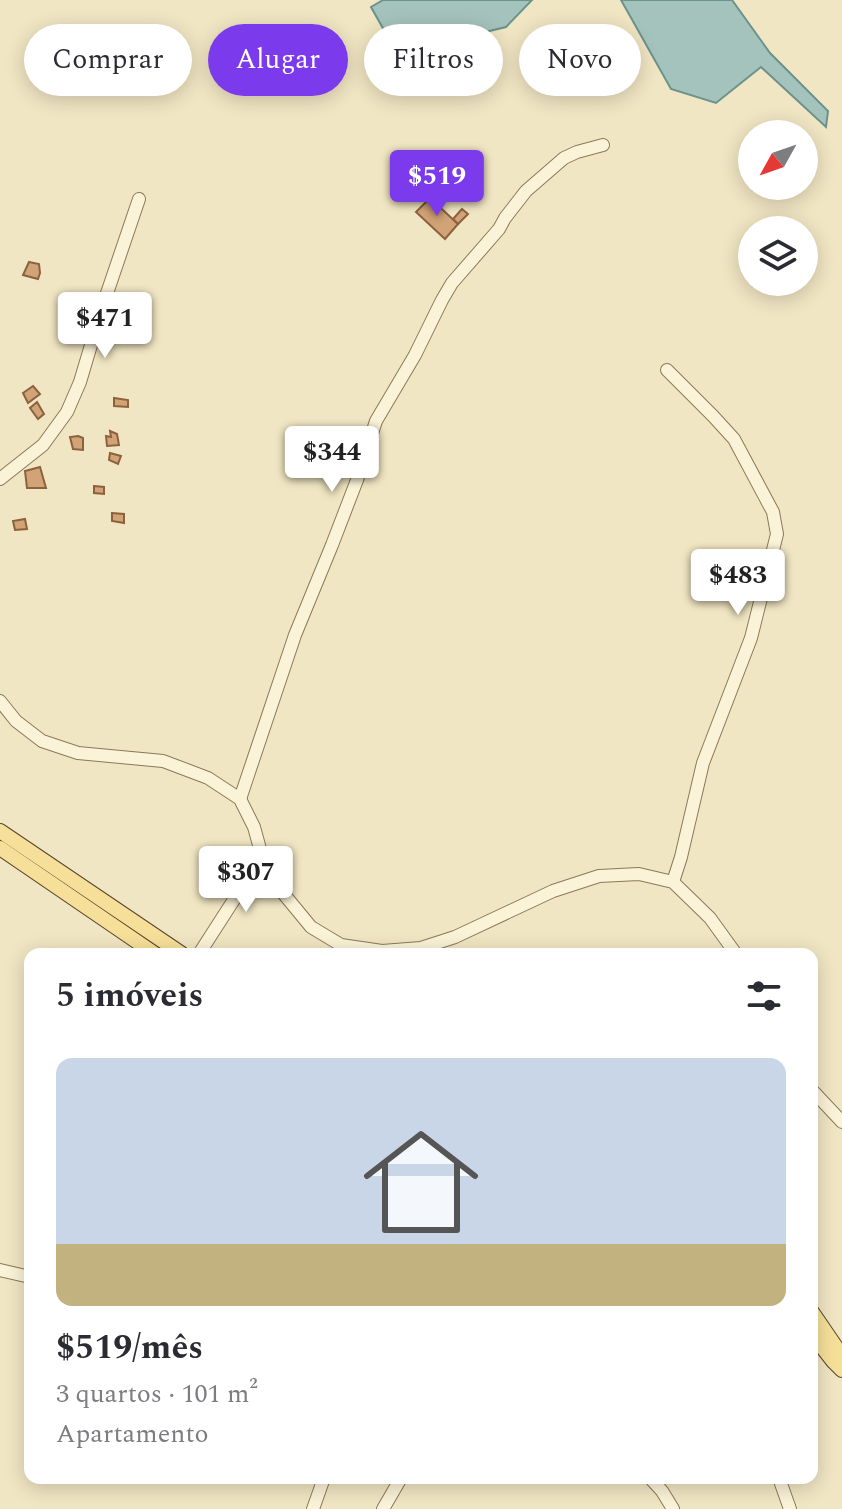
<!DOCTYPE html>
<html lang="pt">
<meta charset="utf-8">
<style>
body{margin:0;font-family:Spectral,serif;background:#f7f7f7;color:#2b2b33;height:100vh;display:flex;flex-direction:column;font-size:30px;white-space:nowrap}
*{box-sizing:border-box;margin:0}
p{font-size:26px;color:#7c7c81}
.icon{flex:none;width:44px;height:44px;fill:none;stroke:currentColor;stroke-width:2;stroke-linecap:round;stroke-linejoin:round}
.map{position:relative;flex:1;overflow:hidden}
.side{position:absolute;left:24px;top:948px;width:794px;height:536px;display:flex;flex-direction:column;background:#fff;border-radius:16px;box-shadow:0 4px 20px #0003}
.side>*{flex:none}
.guide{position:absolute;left:24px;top:24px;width:794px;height:72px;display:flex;gap:16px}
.needle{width:52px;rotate:230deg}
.fabs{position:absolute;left:738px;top:120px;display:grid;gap:16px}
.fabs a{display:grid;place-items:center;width:80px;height:80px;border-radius:50%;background:#fff;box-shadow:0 4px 20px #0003;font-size:40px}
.price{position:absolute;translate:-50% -68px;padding:0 18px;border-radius:8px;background:#fff;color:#222;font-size:26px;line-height:52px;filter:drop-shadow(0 2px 4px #0008)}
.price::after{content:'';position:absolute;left:50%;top:48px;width:24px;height:18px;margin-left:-12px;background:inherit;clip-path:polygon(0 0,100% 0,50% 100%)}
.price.selected{background:#7c3aed;color:#fff}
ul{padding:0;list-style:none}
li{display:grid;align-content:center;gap:16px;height:424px;padding:0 32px}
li+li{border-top:2px solid #e1e1e2}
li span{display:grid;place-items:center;height:248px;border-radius:16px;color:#555}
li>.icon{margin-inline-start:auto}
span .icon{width:144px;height:144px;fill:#fffc;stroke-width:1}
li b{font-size:34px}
h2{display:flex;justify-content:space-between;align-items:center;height:96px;padding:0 32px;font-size:34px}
.pill{padding:0 28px;border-radius:36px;background:#fff;box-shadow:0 4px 20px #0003;font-size:28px;line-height:72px}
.pill.selected{background:#7c3aed;color:#fff}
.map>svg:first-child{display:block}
.water{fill:#a5c3bd;stroke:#6b928b;stroke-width:2}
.building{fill:#d1a376;stroke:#8c623d;stroke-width:2}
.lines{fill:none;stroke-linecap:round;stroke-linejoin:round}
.minor-casing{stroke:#8c7858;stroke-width:14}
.major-casing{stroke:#59452d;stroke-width:16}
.minor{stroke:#fbf3d7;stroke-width:12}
.major{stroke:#f6e099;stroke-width:14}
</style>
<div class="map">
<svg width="842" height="1509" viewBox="0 0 842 1509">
<rect width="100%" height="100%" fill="#f1e6c3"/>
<!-- water -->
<g class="water">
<polygon points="383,0 532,0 506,27 456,39 429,58 414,42 397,53 371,7"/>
<polygon points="621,0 732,0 770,53 828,111 826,127 761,67 716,103 671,89"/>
</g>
<!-- building -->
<g class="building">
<polygon points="430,198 458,224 445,239 416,212"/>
<polygon points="462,209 468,214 458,224 453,219"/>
<polygon points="29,262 39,264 40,273 38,279 23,275"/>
<polygon points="33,386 40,394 28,403 23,393"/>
<polygon points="114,398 128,400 128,407 114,406"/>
<polygon points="37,402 44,414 38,419 30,408"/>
<polygon points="110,431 117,434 119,445 107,446 106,436 111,437"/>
<polygon points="78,436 83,438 83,450 73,449 70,437"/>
<polygon points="110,453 121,456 118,464 109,460"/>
<polygon points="40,467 46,488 27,488 25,471"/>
<polygon points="94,486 104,487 104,494 94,493"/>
<polygon points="112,513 124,514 124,523 112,521"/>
<polygon points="25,519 27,529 15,530 13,521"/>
</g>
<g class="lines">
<!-- minor casing -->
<g class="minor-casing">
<g id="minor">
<polyline points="667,370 713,416 734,439 773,512 777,534 751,638 703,763 681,857 673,882"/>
<polyline points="0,479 43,445 67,412 80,382 102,308 139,199"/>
<polyline points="0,701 16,721 42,741 78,753 163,761 208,778 240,799 254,827 262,856 283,893 311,927 341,945 382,951 421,948 455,937 553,891 599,876 639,874 673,882 710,918 736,954"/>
<polyline points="240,799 295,635 332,545 357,480 376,421 415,355 442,300 452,283 499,229 505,218 526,191 564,158 577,152 603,145"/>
<polyline points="199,954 262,856"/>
<polyline points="812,1090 842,1122"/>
<polyline points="0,1270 30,1277"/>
<polyline points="650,1478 662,1491 673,1509"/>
<polyline points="779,1478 790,1509"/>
<polyline points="313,1509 324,1478"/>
<polyline points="383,1509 401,1478"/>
</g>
</g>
<!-- major casing -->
<g class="major-casing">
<g id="major">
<polyline points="0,831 182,954"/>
<polyline points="0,848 155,954"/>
<polyline points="812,1312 842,1356"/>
<polyline points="812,1334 833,1361 842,1370"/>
</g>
</g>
<!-- minor -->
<use href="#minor" class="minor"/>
<!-- major -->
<use href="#major" class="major"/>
</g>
</svg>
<div class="fabs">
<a><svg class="needle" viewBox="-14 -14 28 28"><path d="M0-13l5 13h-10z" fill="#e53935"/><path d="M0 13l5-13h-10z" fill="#7c7c81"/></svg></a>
<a><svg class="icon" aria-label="layers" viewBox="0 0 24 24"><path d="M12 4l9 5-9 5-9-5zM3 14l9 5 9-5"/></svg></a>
</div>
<b class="price selected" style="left:437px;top:218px">$519</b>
<b class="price" style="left:105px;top:360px">$471</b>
<b class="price" style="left:332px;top:494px">$344</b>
<b class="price" style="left:738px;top:617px">$483</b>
<b class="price" style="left:246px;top:914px">$307</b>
<div class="guide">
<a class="pill">Comprar</a>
<a class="pill selected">Alugar</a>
<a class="pill">Filtros</a>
<a class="pill">Novo</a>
</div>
<section class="side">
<h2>5 imóveis<svg class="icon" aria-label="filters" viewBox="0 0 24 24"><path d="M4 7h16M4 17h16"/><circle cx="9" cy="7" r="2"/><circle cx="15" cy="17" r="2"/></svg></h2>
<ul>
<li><span style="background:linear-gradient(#c9d6e8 75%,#c2b280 0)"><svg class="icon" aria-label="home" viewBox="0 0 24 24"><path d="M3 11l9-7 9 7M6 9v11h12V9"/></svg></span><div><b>$519/mês</b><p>3 quartos · 101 m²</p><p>Apartamento</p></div></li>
</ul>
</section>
</div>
